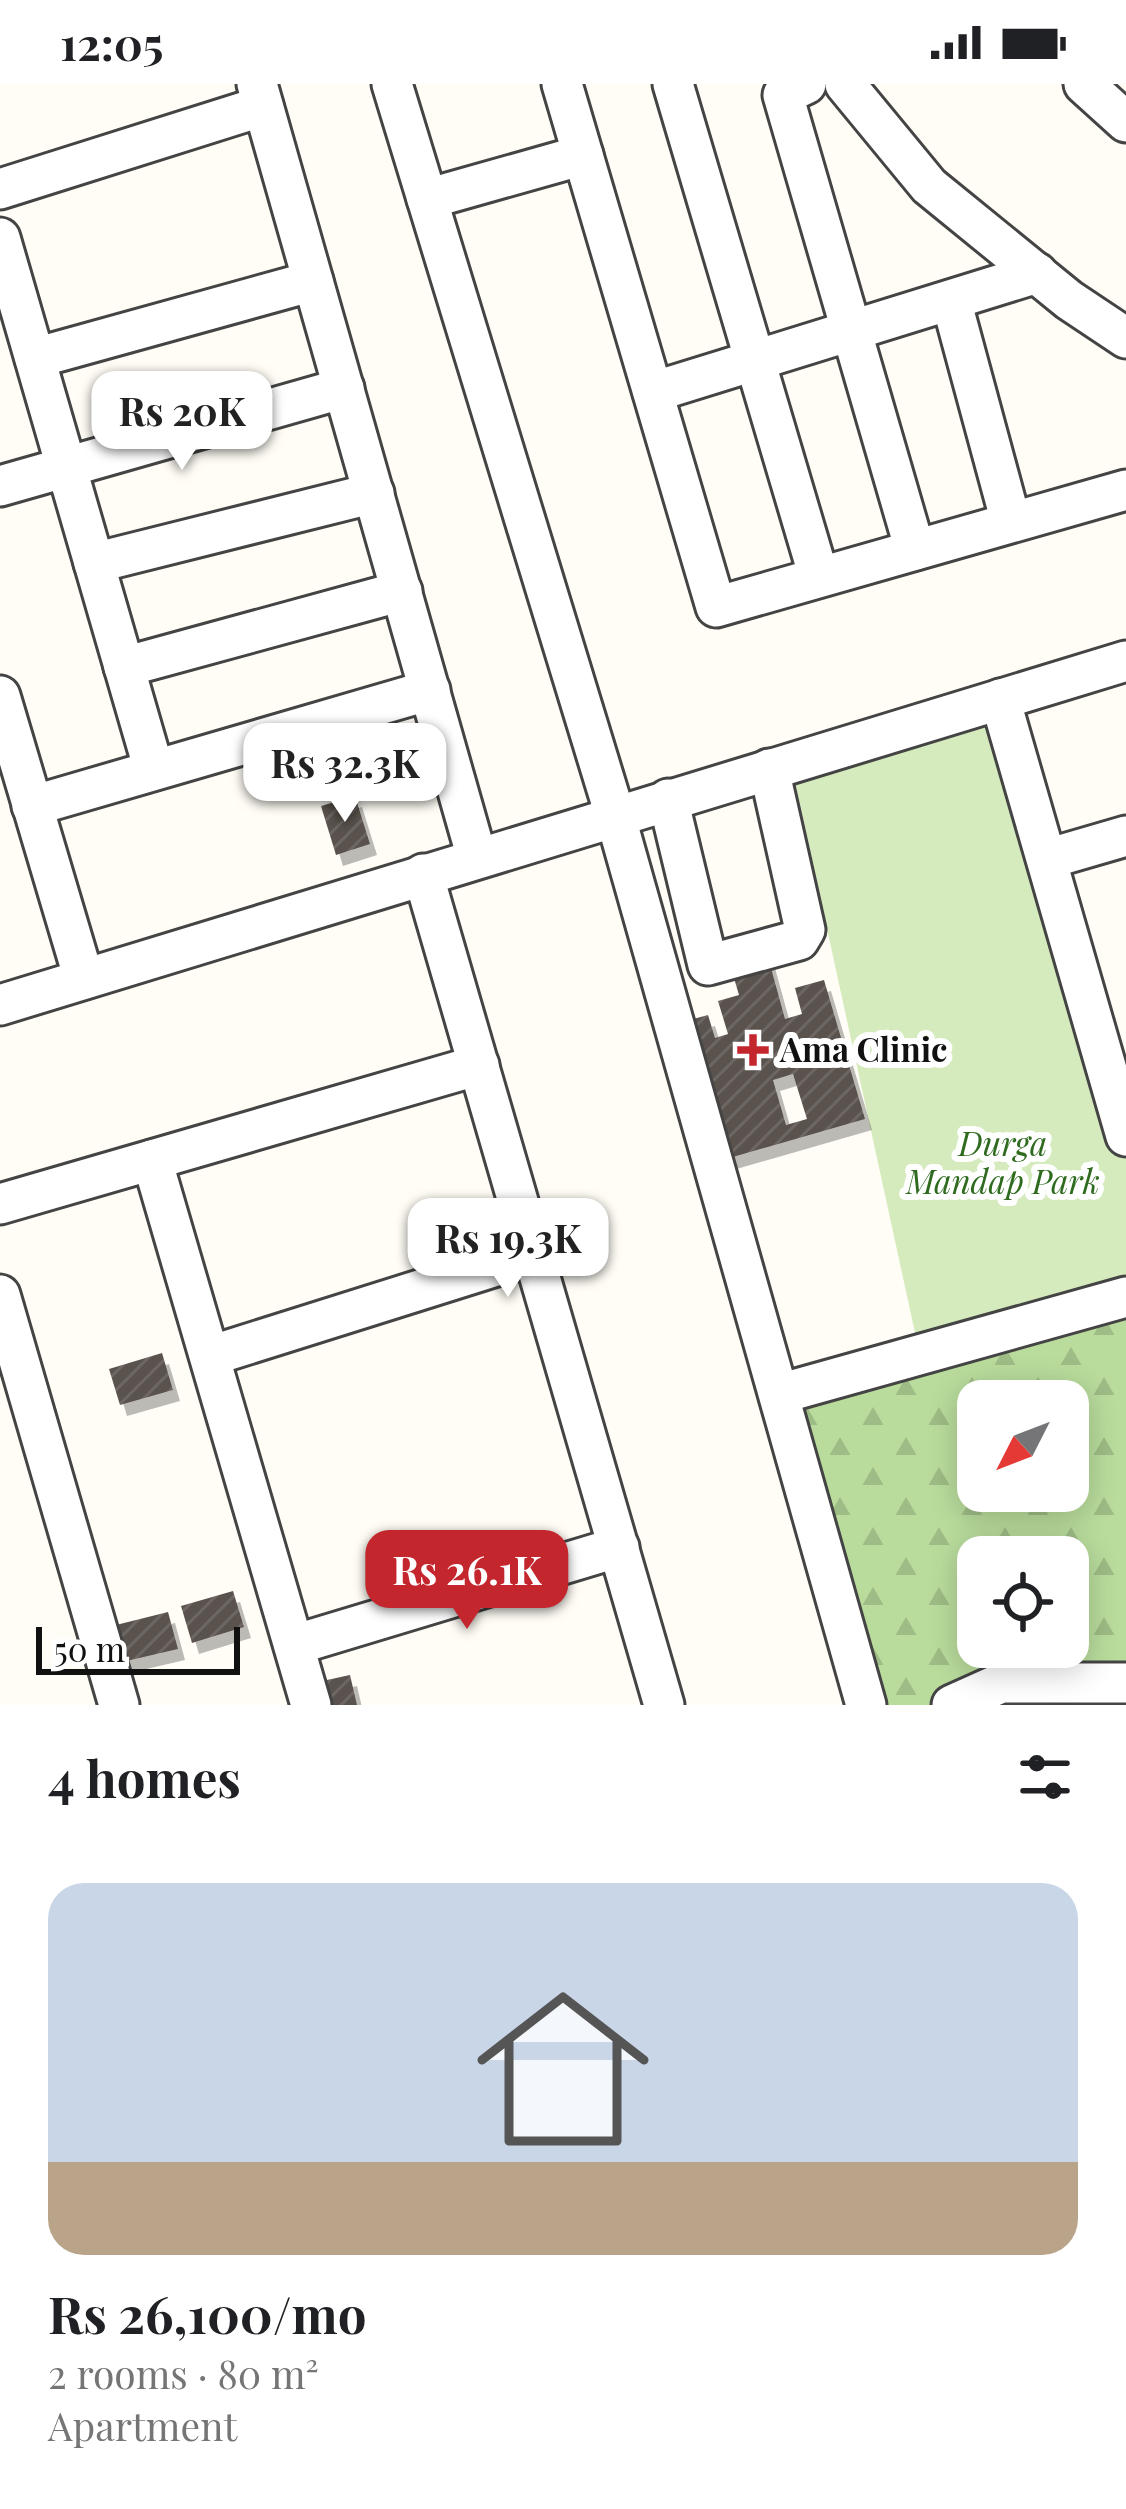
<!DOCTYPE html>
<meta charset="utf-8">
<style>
body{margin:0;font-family:"Playfair Display",serif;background:#f6f6f6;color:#202124;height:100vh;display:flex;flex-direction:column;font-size:45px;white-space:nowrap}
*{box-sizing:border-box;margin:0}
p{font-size:39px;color:#757577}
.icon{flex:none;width:66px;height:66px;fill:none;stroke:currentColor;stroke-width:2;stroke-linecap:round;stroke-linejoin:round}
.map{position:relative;height:1621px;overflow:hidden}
.drawer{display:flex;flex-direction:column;background:#fff;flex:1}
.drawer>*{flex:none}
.needle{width:78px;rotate:228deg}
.fabs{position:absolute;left:957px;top:1296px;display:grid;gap:24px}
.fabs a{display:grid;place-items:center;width:132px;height:132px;border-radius:24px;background:#fff;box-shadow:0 6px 30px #0003;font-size:60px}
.scale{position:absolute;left:36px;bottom:30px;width:204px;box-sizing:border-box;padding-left:12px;border:6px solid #111;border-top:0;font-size:33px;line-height:42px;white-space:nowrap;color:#111;-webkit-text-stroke:9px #fff;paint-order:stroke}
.price{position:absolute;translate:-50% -102px;padding:0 27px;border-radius:24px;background:#fff;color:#222;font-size:39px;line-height:78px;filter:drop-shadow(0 3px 6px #0008)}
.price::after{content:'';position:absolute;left:50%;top:72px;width:36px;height:27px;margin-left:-18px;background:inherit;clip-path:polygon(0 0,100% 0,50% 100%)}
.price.active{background:#c4262e;color:#fff}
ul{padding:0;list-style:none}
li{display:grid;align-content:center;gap:24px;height:636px;padding:0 48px}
li span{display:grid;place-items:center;height:372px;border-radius:36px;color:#555}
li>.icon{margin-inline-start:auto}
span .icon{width:216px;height:216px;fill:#fffc;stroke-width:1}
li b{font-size:51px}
h2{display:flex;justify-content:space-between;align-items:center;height:144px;padding:0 48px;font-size:51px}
.status{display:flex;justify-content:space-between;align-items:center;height:84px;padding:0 60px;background:#fff;direction:ltr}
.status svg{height:33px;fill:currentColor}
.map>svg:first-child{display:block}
.forest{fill:url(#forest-firs);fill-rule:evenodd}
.park{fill:#d5ebbd}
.building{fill:url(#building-hatch);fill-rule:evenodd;filter:url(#shadow)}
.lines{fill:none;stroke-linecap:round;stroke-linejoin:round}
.minor-casing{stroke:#444;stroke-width:45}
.minor{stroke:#fff;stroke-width:39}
.poi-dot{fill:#c4262e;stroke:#fff;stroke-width:4.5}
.labels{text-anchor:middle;stroke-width:12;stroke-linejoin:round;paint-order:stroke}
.poi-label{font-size:33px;font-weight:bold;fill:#111;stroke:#fff;text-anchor:start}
.park-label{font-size:33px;font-style:italic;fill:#2f6b1f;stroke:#fff}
</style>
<div class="status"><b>12:05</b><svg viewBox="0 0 49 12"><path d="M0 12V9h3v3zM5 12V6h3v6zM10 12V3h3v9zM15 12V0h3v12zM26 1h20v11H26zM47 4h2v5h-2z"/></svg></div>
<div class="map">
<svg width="1126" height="1621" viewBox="0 0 1126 1621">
<defs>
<pattern id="forest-firs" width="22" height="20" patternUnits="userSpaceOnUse" patternTransform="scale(3)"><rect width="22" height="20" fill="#b9dc9c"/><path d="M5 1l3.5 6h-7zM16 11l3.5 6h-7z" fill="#9ebc85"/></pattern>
<pattern id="building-hatch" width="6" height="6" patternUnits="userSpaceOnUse" patternTransform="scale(3)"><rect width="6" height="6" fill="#5a524d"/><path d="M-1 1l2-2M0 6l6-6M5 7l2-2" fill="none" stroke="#6d6662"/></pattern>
<filter id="shadow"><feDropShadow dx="7" dy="11" stdDeviation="0" flood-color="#0004"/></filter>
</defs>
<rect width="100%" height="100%" fill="#fffdf5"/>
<!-- forest -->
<path class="forest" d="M1126,1236v385h-238l-87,-298zM978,1317h90v90h-90zM978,1473h90v90h-90z"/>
<!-- park -->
<polygon class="park" points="997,621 1126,1066 1126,1208 919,1267 792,684"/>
<!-- building -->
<g class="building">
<polygon points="355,712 370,760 336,771 321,722"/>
<path d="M768,873l17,62 17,-5 -7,-26 29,-8 41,139 -139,40 -40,-138 22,-6 7,23 13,-4 -10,-33 21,-6 -8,-27zM793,990l14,45 -21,6 -13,-45z"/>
<polygon points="162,1269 173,1306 120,1321 109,1285"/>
<polygon points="233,1507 244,1543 192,1559 181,1522"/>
<polygon points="168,1528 178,1565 118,1579 108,1543"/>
<polygon points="350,1591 357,1621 318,1621 313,1599"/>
</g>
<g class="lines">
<!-- minor casing -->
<g class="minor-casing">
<g id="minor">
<polyline points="257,0 477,774"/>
<polyline points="392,0 615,731 866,1621"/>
<polyline points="562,0 716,523 1126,406"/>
<polyline points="673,0 819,493"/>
<polyline points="806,0 783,11 915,466"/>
<polyline points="845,0 929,102 1069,216 1126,254"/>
<polyline points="1084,0 1126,38"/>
<polyline points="0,105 263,22"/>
<polyline points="427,115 583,71"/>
<polyline points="0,154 154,686"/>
<polyline points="951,216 1011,438"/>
<polyline points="35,274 313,197"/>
<polyline points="653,308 1037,189"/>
<polyline points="0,402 344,304"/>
<polyline points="94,479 374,409"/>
<polyline points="124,583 402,507"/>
<polyline points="0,612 84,895"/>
<polyline points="1000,615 1126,1052"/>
<polyline points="668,715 708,881 799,856 805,846 769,685"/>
<polyline points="32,722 430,606"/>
<polyline points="1047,775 1126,752"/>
<polyline points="423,790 664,1621"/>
<polyline points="0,921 1126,577"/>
<polyline points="152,1076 311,1621"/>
<polyline points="0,1120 479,981"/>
<polyline points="0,1211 119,1621"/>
<polyline points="210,1272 534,1170"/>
<polyline points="779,1310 1126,1213"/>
<polyline points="294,1561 619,1463"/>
<polyline points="952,1621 1001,1599 1126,1599"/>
</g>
</g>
<!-- minor -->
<use href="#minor" class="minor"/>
</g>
<!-- markers -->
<path class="poi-dot" d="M747 948h12v12h12v12h-12v12h-12v-12h-12v-12h12z"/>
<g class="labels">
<!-- poi labels -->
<g class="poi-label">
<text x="780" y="978">Ama Clinic</text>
</g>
<!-- park labels -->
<g class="park-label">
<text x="1003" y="1072">Durga<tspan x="1003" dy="38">Mandap Park</tspan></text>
</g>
</g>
</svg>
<div class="fabs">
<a><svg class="needle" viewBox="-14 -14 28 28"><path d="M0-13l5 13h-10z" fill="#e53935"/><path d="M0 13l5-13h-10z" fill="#757577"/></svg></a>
<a><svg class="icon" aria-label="locate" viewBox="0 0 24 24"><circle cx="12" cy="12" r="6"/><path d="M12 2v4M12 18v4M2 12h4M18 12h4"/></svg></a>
</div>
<div class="scale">50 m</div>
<b class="price" style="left:182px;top:389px">Rs 20K</b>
<b class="price" style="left:345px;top:741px">Rs 32.3K</b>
<b class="price" style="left:508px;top:1216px">Rs 19.3K</b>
<b class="price active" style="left:467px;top:1548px">Rs 26.1K</b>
</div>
<section class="drawer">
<h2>4 homes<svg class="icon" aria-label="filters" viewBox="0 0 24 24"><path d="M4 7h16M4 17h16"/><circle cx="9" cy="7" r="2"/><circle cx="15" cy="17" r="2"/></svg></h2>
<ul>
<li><span style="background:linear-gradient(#c9d6e8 75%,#b9a48a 0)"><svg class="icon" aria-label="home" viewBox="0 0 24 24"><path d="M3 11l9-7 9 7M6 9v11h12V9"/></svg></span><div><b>Rs 26,100/mo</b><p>2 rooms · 80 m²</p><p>Apartment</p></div></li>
</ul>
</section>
